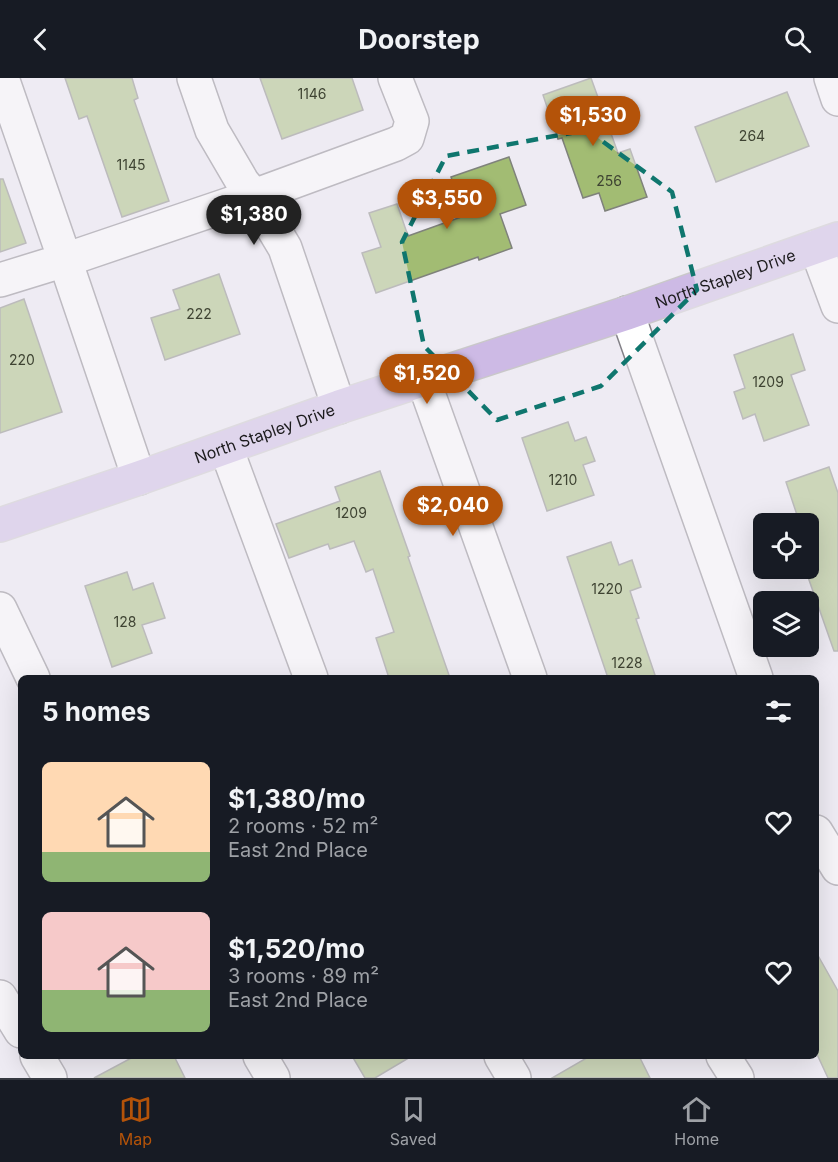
<!DOCTYPE html>
<meta charset="utf-8">
<style>
body{margin:0;font-family:Inter,sans-serif;background:#242831;color:#f1f3f6;height:100vh;display:flex;flex-direction:column;font-size:22px;white-space:nowrap}
*{box-sizing:border-box;margin:0}
p{font-size:20px;color:#9ea1a6}
.icon{flex:none;width:33px;height:33px;fill:none;stroke:currentColor;stroke-width:2;stroke-linecap:round;stroke-linejoin:round}
.map{position:relative;flex:1;overflow:hidden}
.details{position:absolute;left:18px;top:597px;width:801px;height:384px;display:flex;flex-direction:column;background:#171b24;border-radius:9px;box-shadow:0 6px 24px #0002}
.details>*{flex:none}
.buttons{position:absolute;left:753px;top:435px;display:grid;gap:12px}
.buttons a{display:grid;place-items:center;width:66px;height:66px;border-radius:9px;background:#171b24;box-shadow:0 6px 24px #0002;font-size:30px}
.price{position:absolute;translate:-50% -51px;padding:0 14px;border-radius:21px;background:#b45309;color:#fff;font-size:20px;line-height:39px;filter:drop-shadow(0 2px 3px #0008)}
.price::after{content:'';position:absolute;left:50%;top:36px;width:18px;height:14px;margin-left:-9px;background:inherit;clip-path:polygon(0 0,100% 0,50% 100%)}
.price.active{background:#222;color:#fff}
ul{padding:0;list-style:none}
li{display:flex;align-items:center;gap:18px;height:150px;padding:0 24px}
li span{display:grid;place-items:center;flex:none;width:168px;height:120px;border-radius:9px;color:#555}
li>.icon{margin-inline-start:auto}
span .icon{width:72px;height:72px;fill:#fffc;stroke-width:1}
li b{font-size:26px}
h2{display:flex;justify-content:space-between;align-items:center;height:72px;padding:0 24px;font-size:26px}
header{display:flex;justify-content:space-between;align-items:center;height:78px;padding:0 24px;background:#171b24;font-size:27px;font-weight:700}
.dock{display:flex;justify-content:space-around;align-items:center;height:84px;border-top:2px solid #363941;background:#171b24;font-size:16px;color:#9ea1a6}
.dock a{display:grid;justify-items:center;gap:3px}
.dock .active{color:#b45309}
.map>svg:first-child{display:block}
.building{fill:#a2bc73;stroke:#7f827b;stroke-width:1.5}
.lines{fill:none;stroke-linecap:round;stroke-linejoin:round}
.minor-casing{stroke:#838187;stroke-width:36}
.major-casing{stroke:#c9c8c9;stroke-width:36}
.minor{stroke:#fff;stroke-width:33}
.major{stroke:#cdbae5;stroke-width:33}
.marked{fill:none;stroke:#0f766e;stroke-width:4.5;stroke-dasharray:12 8;stroke-linejoin:round}
.labels{text-anchor:middle;stroke-width:6;stroke-linejoin:round;paint-order:stroke}
.number-label{font-size:14px;fill:#3e4332}
.street-label{font-size:16px;fill:#1c1b1d;stroke:#fff}
</style>
<header><svg class="icon" aria-label="back" viewBox="0 0 24 24"><path d="M15 5l-7 7 7 7"/></svg>Doorstep<svg class="icon" aria-label="search" viewBox="0 0 24 24"><circle cx="10" cy="10" r="6"/><path d="M15 15l6 6"/></svg></header>
<div class="map">
<svg width="838" height="1000" viewBox="0 0 838 1000">
<rect width="100%" height="100%" fill="#eeebf3"/>
<!-- building -->
<g class="building">
<polygon points="65,0 132,0 138,20 134,22 169,123 122,139 87,38 79,41"/>
<polygon points="260,0 352,0 363,32 282,61"/>
<polygon points="591,0 618,75 630,71 647,119 605,133 599,115 583,120 562,60 558,61 543,17"/>
<polygon points="787,14 809,68 716,104 695,49"/>
<polygon points="509,79 526,127 500,136 512,170 479,182 478,179 376,215 362,175 381,169 369,135 397,126 408,158 464,138 451,99"/>
<polygon points="0,101 3,101 26,165 0,174"/>
<polygon points="219,196 240,256 165,282 151,240 180,231 173,212"/>
<polygon points="24,221 62,334 0,355 0,230"/>
<polygon points="793,256 805,292 791,297 809,347 764,363 755,336 743,341 734,314 745,310 734,277"/>
<polygon points="568,344 575,363 586,359 595,383 583,387 594,417 547,433 522,360"/>
<polygon points="829,389 838,415 838,573 834,573 808,499 808,446 800,446 786,404"/>
<polygon points="380,393 410,478 408,479 450,600 389,600 376,560 394,554 373,491 366,494 354,463 330,471 328,466 289,480 276,446 340,423 335,409"/>
<polygon points="611,464 619,487 632,482 641,509 630,513 639,540 636,541 656,600 608,600 567,479"/>
<polygon points="127,494 133,512 153,505 165,540 142,547 152,575 112,589 85,508"/>
<polygon points="816,874 838,913 838,1000 828,1000 816,974"/>
<polygon points="135,978 174,978 185,1000 94,1000"/>
<polygon points="352,978 412,978 375,1000 365,1000"/>
<polygon points="590,978 639,978 650,1000 552,1000"/>
</g>
<g class="lines">
<!-- minor casing -->
<g class="minor-casing">
<g id="minor">
<polyline points="194,0 212,52 243,105 254,118 285,170 339,329"/>
<polyline points="831,0 838,21"/>
<polyline points="816,169 838,228"/>
<polyline points="0,202 65,182 2,0"/>
<polyline points="627,235 756,600"/>
<polyline points="423,301 530,600"/>
<polyline points="226,370 311,600"/>
<polyline points="139,400 65,182 254,118 396,66 407,60 412,43 395,0"/>
<polyline points="0,531 33,600"/>
<polyline points="816,754 838,790"/>
<polyline points="0,919 21,953"/>
<polyline points="37,978 50,1000"/>
<polyline points="260,978 273,1000"/>
<polyline points="501,978 514,1000"/>
<polyline points="723,978 737,1000"/>
</g>
</g>
<!-- major casing -->
<g class="major-casing">
<g id="major">
<path id="s1" d="M0,447l139,-47 200,-71 288,-94 211,-74"/>
</g>
</g>
<!-- minor -->
<use href="#minor" class="minor"/>
<!-- major -->
<use href="#major" class="major"/>
</g>
<!-- marked area -->
<path d="M0 0H838V1000H0ZM587,52l85,62 25,98 -96,96 -104,34 -73,-74 -22,-104 44,-86z" fill="#eeebf3" fill-opacity=".55" fill-rule="evenodd"/>
<path class="marked" d="M587,52l85,62 25,98 -96,96 -104,34 -73,-74 -22,-104 44,-86z"/>
<g class="labels">
<!-- number labels -->
<g class="number-label">
<text x="312" y="21">1146</text>
<text x="752" y="63">264</text>
<text x="131" y="92">1145</text>
<text x="609" y="108">256</text>
<text x="199" y="241">222</text>
<text x="22" y="287">220</text>
<text x="768" y="309">1209</text>
<text x="563" y="407">1210</text>
<text x="351" y="440">1209</text>
<text x="607" y="516">1220</text>
<text x="125" y="549">128</text>
<text x="627" y="590">1228</text>
</g>
<!-- street labels -->
<g class="street-label">
<text dy="6" stroke="none"><textPath href="#s1" startOffset="766">North Stapley Drive</textPath></text>
<text dy="6" stroke="none"><textPath href="#s1" startOffset="280">North Stapley Drive</textPath></text>
</g>
</g>
</svg>
<div class="buttons">
<a><svg class="icon" aria-label="locate" viewBox="0 0 24 24"><circle cx="12" cy="12" r="6"/><path d="M12 2v4M12 18v4M2 12h4M18 12h4"/></svg></a>
<a><svg class="icon" aria-label="layers" viewBox="0 0 24 24"><path d="M12 4l9 5-9 5-9-5zM3 14l9 5 9-5"/></svg></a>
</div>
<b class="price" style="left:593px;top:69px">$1,530</b>
<b class="price" style="left:447px;top:152px">$3,550</b>
<b class="price active" style="left:254px;top:168px">$1,380</b>
<b class="price" style="left:427px;top:327px">$1,520</b>
<b class="price" style="left:453px;top:459px">$2,040</b>
<section class="details">
<h2>5 homes<svg class="icon" aria-label="filters" viewBox="0 0 24 24"><path d="M4 7h16M4 17h16"/><circle cx="9" cy="7" r="2"/><circle cx="15" cy="17" r="2"/></svg></h2>
<ul>
<li><span style="background:linear-gradient(#ffd9b3 75%,#8fb573 0)"><svg class="icon" aria-label="home" viewBox="0 0 24 24"><path d="M3 11l9-7 9 7M6 9v11h12V9"/></svg></span><div><b>$1,380/mo</b><p>2 rooms · 52 m²</p><p>East 2nd Place</p></div><svg class="icon" aria-label="heart" viewBox="0 0 24 24"><path d="M12 20l-8-8c-3-5 5-10 8-4 3-6 11-1 8 4z"/></svg></li>
<li><span style="background:linear-gradient(#f6c9c9 65%,#8fb573 0)"><svg class="icon" aria-label="home" viewBox="0 0 24 24"><path d="M3 11l9-7 9 7M6 9v11h12V9"/></svg></span><div><b>$1,520/mo</b><p>3 rooms · 89 m²</p><p>East 2nd Place</p></div><svg class="icon" aria-label="heart" viewBox="0 0 24 24"><path d="M12 20l-8-8c-3-5 5-10 8-4 3-6 11-1 8 4z"/></svg></li>
</ul>
</section>
</div>
<nav class="dock">
<a class="active"><svg class="icon" aria-label="map" viewBox="0 0 24 24"><path d="M3 6l6-2 6 2 6-2v14l-6 2-6-2-6 2zM9 4v14M15 6v14"/></svg>Map</a>
<a><svg class="icon" aria-label="saved" viewBox="0 0 24 24"><path d="M7 4h10v16l-5-4-5 4z"/></svg>Saved</a>
<a><svg class="icon" aria-label="home" viewBox="0 0 24 24"><path d="M3 11l9-7 9 7M6 9v11h12V9"/></svg>Home</a>
</nav>
